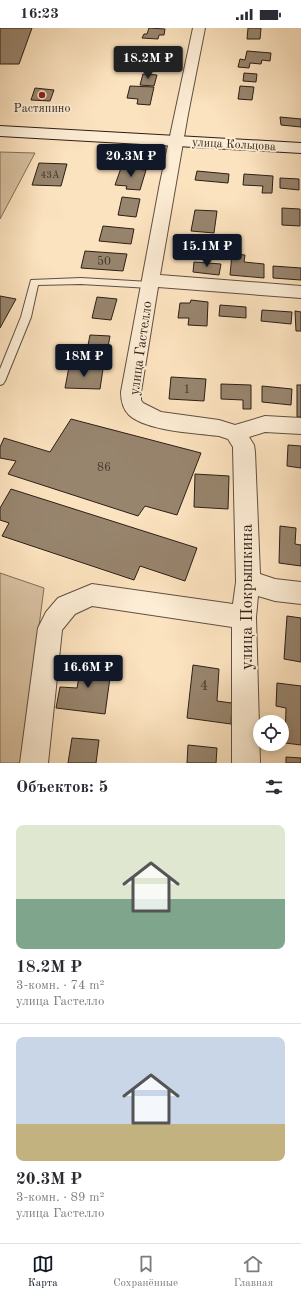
<!DOCTYPE html>
<html lang="ru">
<meta charset="utf-8">
<style>
body{margin:0;font-family:"Old Standard TT",serif;background:#f7f7f7;color:#2b2b33;height:100vh;display:flex;flex-direction:column;font-size:15px;white-space:nowrap}
*{box-sizing:border-box;margin:0}
p{font-size:13px;color:#7c7c81}
.icon{flex:none;width:22px;height:22px;fill:none;stroke:currentColor;stroke-width:2;stroke-linecap:round;stroke-linejoin:round}
.map{position:relative;height:735px;overflow:hidden}
.side{display:flex;flex-direction:column;background:#fff;flex:1}
.side>*{flex:none}
.controls{position:absolute;left:253px;top:687px;display:grid;gap:8px}
.controls a{display:grid;place-items:center;width:36px;height:36px;border-radius:50%;background:#fff;box-shadow:0 2px 6px #0003;font-size:20px}
.price{position:absolute;translate:-50% -34px;padding:0 9px;border-radius:4px;background:#111827;color:#fff;font-size:13px;line-height:26px;filter:drop-shadow(0 1px 2px #0008)}
.price::after{content:'';position:absolute;left:50%;top:24px;width:12px;height:9px;margin-left:-6px;background:inherit;clip-path:polygon(0 0,100% 0,50% 100%)}
.price.active{background:#222;color:#fff}
ul{padding:0;list-style:none}
li{display:grid;align-content:center;gap:8px;height:212px;padding:0 16px}
li+li{border-top:1px solid #e1e1e2}
li span{display:grid;place-items:center;height:124px;border-radius:8px;color:#555}
li>.icon{margin-inline-start:auto}
span .icon{width:72px;height:72px;fill:#fffc;stroke-width:1}
li b{font-size:17px}
h2{display:flex;justify-content:space-between;align-items:center;height:48px;padding:0 16px;font-size:17px}
.status{display:flex;justify-content:space-between;align-items:center;height:28px;padding:0 20px;background:#fff;direction:ltr}
.status svg{height:11px;fill:currentColor}
.menu{display:flex;justify-content:space-around;align-items:center;height:56px;border-top:1px solid #e1e1e2;background:#fff;font-size:11px;color:#7c7c81}
.menu a{display:grid;justify-items:center;gap:2px}
.menu .active{color:#111827}
.map>svg:first-child{display:block}
.green{fill:#d9c2a2;stroke:#82705c}
.building{fill:#98856e;stroke:#2c1f16}
.lines{fill:none;stroke-linecap:round;stroke-linejoin:round}
.lane-casing{stroke:#605040;stroke-width:2}
.street-casing{stroke:#605040;stroke-width:2}
.secondary-casing{stroke:#2c1f16;stroke-width:2}
.lane{fill:#fdedd5;fill-rule:evenodd}
.street{fill:#fdedd5;fill-rule:evenodd}
.secondary{fill:#fdedd5;fill-rule:evenodd}
.poi-dot{fill:#8f2418;stroke:#fdedd5;stroke-width:1.5}
.labels{text-anchor:middle;stroke-width:4;stroke-linejoin:round;paint-order:stroke}
.far-number-label{font-size:10px;fill:#47382c}
.far-poi-label{font-size:12px;fill:#2c1f16;stroke:#fdedd5}
.far-street-label{font-size:12px;fill:#2c1f16;stroke:#fdedd5}
.number-label{font-size:12px;fill:#47382c}
.street-label{font-size:14px;fill:#2c1f16;stroke:#fdedd5}
.near-number-label{font-size:14px;fill:#47382c}
.near-street-label{font-size:17px;fill:#2c1f16;stroke:#fdedd5}
</style>
<div class="status"><b>16:23</b><svg viewBox="0 0 49 12"><path d="M0 12V9h3v3zM5 12V6h3v6zM10 12V3h3v9zM15 12V0h3v12zM26 1h20v11H26zM47 4h2v5h-2z"/></svg></div>
<div class="map">
<svg width="301" height="735" viewBox="0 0 301 735">
<rect width="100%" height="100%" fill="#fce3bf"/>
<filter id="stains"><feTurbulence type="fractalNoise" baseFrequency=".005" numOctaves="4"/><feColorMatrix values="0 0 0 0 .2 0 0 0 0 .09 0 0 0 0 .02 0 0 0 .5 -.17"/></filter>
<radialGradient id="worn" r=".72"><stop offset=".6" stop-color="#630" stop-opacity="0"/><stop offset="1" stop-color="#630" stop-opacity=".3"/></radialGradient>
<!-- green -->
<g class="green">
<polygon points="0,124 35,125 0,191"/>
<polygon points="0,545 44,560 21,735 0,735"/>
</g>
<!-- building -->
<g class="building">
<polygon points="0,0 32,0 19,36 0,36"/>
<polygon points="149,0 165,1 164,7 159,7 158,11 142,10 144,6 147,6"/>
<polygon points="248,0 261,0 260,11 247,11"/>
<polygon points="149,19 163,20 160,30 168,31 167,36 159,35 159,33 145,33 146,31 139,30 141,23 148,23"/>
<polygon points="247,23 271,25 270,33 262,32 261,36 250,35 249,40 238,39 240,31 245,32"/>
<polygon points="244,45 257,46 256,54 243,53"/>
<polygon points="143,46 157,47 154,58 140,57"/>
<polygon points="130,58 154,59 150,77 137,76 138,71 127,70"/>
<polygon points="240,58 254,59 252,72 238,71"/>
<polygon points="35,60 54,62 50,73 31,72"/>
<polygon points="280,89 301,91 301,99 281,97"/>
<polygon points="39,135 67,136 61,158 32,157"/>
<polygon points="121,140 146,142 140,162 126,161 127,158 115,157"/>
<polygon points="197,143 229,146 228,155 195,152"/>
<polygon points="244,146 273,148 272,165 262,165 263,158 243,157"/>
<polygon points="280,150 299,151 299,162 280,160"/>
<polygon points="122,169 140,171 136,189 118,187"/>
<polygon points="282,180 300,181 300,198 282,197"/>
<polygon points="195,182 217,183 214,205 191,203"/>
<polygon points="103,198 134,201 131,216 99,213"/>
<polygon points="85,223 127,226 123,243 81,240"/>
<polygon points="232,226 245,227 244,234 264,236 264,250 230,247"/>
<polygon points="194,234 221,236 219,247 193,244"/>
<polygon points="273,238 301,240 301,252 273,250"/>
<polygon points="0,268 16,271 0,300"/>
<polygon points="97,269 117,271 111,292 92,290"/>
<polygon points="191,272 208,274 207,298 188,297 189,290 178,290 180,275 190,275"/>
<polygon points="220,277 246,279 246,290 219,288"/>
<polygon points="262,282 292,284 291,296 261,293"/>
<polygon points="295,283 301,284 301,303 296,303"/>
<polygon points="90,307 110,308 105,335 85,333"/>
<polygon points="69,339 103,341 100,361 65,360"/>
<polygon points="171,349 206,351 204,373 169,371"/>
<polygon points="221,356 251,357 251,381 243,381 243,372 221,371"/>
<rect x="297" y="357" width="4" height="32"/>
<polygon points="262,358 292,361 291,377 262,374"/>
<polygon points="71,391 201,425 177,487 145,478 138,488 8,446 16,433 0,430 0,419 4,410 50,424"/>
<polygon points="288,417 301,418 301,440 287,438"/>
<polygon points="195,446 229,448 228,481 194,479"/>
<polygon points="11,461 197,520 185,553 140,538 134,552 2,508 9,495 0,492 0,480"/>
<polygon points="280,498 296,500 295,516 301,517 301,538 279,535"/>
<polygon points="287,588 301,590 301,634 284,631"/>
<polygon points="82,632 112,635 105,686 56,680 60,659 77,660"/>
<polygon points="193,637 219,641 217,673 232,675 231,696 187,690"/>
<polygon points="277,655 301,658 301,717 285,715 286,680 276,678"/>
<polygon points="72,710 99,712 96,735 68,735"/>
<polygon points="188,717 217,720 216,735 187,735"/>
<polygon points="286,729 301,730 301,735 286,735"/>
</g>
<g class="lines">
<!-- lane casing -->
<g class="lane-casing">
<polygon id="lane" points="81,250 150,254 154,257 150,260 81,256 38,257 31,289 5,353 3,356 0,357 0,341 21,289 31,252"/>
</g>
<!-- street casing -->
<g class="street-casing">
<path id="street" d="M193,0h12l-17,86 -28,161 141,11v12l-143,-11 -17,105v8l2,3 18,9 58,8 16,5 30,-9 36,2v16l-36,-2 -16,5 5,8 1,7 5,122 15,5 26,3v22l-26,-3 -17,-5 -2,21 4,146h-28v-136l-140,-21 -17,8 -13,16 -14,133h-28l18,-135 8,-16 12,-14 34,-14 141,20 3,-22 -3,-135 -5,-8 -9,-3c-23,-3 -73,-5 -90,-21 -6,-6 -8,-15 -8,-23l39,-209z"/>
</g>
<!-- secondary casing -->
<g class="secondary-casing">
<polygon id="secondary" points="0,98 301,115 301,125 0,108"/>
</g>
<!-- lane -->
<use href="#lane" class="lane"/>
<!-- street -->
<use href="#street" class="street"/>
<!-- secondary -->
<use href="#secondary" class="secondary"/>
</g>
<!-- markers -->
<circle class="poi-dot" cx="42" cy="67" r="4"/>
<g class="labels">
<!-- far-number labels -->
<g class="far-number-label">
<text x="50" y="150">43А</text>
</g>
<!-- far-poi labels -->
<g class="far-poi-label">
<text x="42" y="84">Растяпино</text>
</g>
<!-- far-street labels -->
<g class="far-street-label">
<text transform="translate(234 116) rotate(3)" y="4">улица Кольцова</text>
</g>
<!-- number labels -->
<g class="number-label">
<text x="104" y="237">50</text>
<text x="187" y="365">1</text>
<text x="104" y="443">86</text>
</g>
<!-- street labels -->
<g class="street-label">
<text transform="translate(140 320) rotate(-82)" y="5">улица Гастелло</text>
</g>
<!-- near-number labels -->
<g class="near-number-label">
<text x="204" y="662">4</text>
</g>
<!-- near-street labels -->
<g class="near-street-label">
<text transform="translate(246 569) rotate(-90)" y="6">улица Покрышкина</text>
</g>
</g>
<rect width="100%" height="100%" filter="url(#stains)"/>
<rect width="100%" height="100%" fill="url(#worn)"/>
</svg>
<div class="controls">
<a><svg class="icon" aria-label="locate" viewBox="0 0 24 24"><circle cx="12" cy="12" r="6"/><path d="M12 2v4M12 18v4M2 12h4M18 12h4"/></svg></a>
</div>
<b class="price active" style="left:148px;top:52px">18.2M ₽</b>
<b class="price" style="left:131px;top:150px">20.3M ₽</b>
<b class="price" style="left:207px;top:240px">15.1M ₽</b>
<b class="price" style="left:84px;top:350px">18M ₽</b>
<b class="price" style="left:88px;top:661px">16.6M ₽</b>
</div>
<section class="side">
<h2>Объектов: 5<svg class="icon" aria-label="filters" viewBox="0 0 24 24"><path d="M4 7h16M4 17h16"/><circle cx="9" cy="7" r="2"/><circle cx="15" cy="17" r="2"/></svg></h2>
<ul>
<li><span style="background:linear-gradient(#dfe7d0 60%,#7fa58c 0)"><svg class="icon" aria-label="home" viewBox="0 0 24 24"><path d="M3 11l9-7 9 7M6 9v11h12V9"/></svg></span><div><b>18.2M ₽</b><p>3-комн. · 74 m²</p><p>улица Гастелло</p></div></li>
<li><span style="background:linear-gradient(#c9d6e8 70%,#c2b280 0)"><svg class="icon" aria-label="home" viewBox="0 0 24 24"><path d="M3 11l9-7 9 7M6 9v11h12V9"/></svg></span><div><b>20.3M ₽</b><p>3-комн. · 89 m²</p><p>улица Гастелло</p></div></li>
</ul>
</section>
<nav class="menu">
<a class="active"><svg class="icon" aria-label="map" viewBox="0 0 24 24"><path d="M3 6l6-2 6 2 6-2v14l-6 2-6-2-6 2zM9 4v14M15 6v14"/></svg>Карта</a>
<a><svg class="icon" aria-label="saved" viewBox="0 0 24 24"><path d="M7 4h10v16l-5-4-5 4z"/></svg>Сохранённые</a>
<a><svg class="icon" aria-label="home" viewBox="0 0 24 24"><path d="M3 11l9-7 9 7M6 9v11h12V9"/></svg>Главная</a>
</nav>
